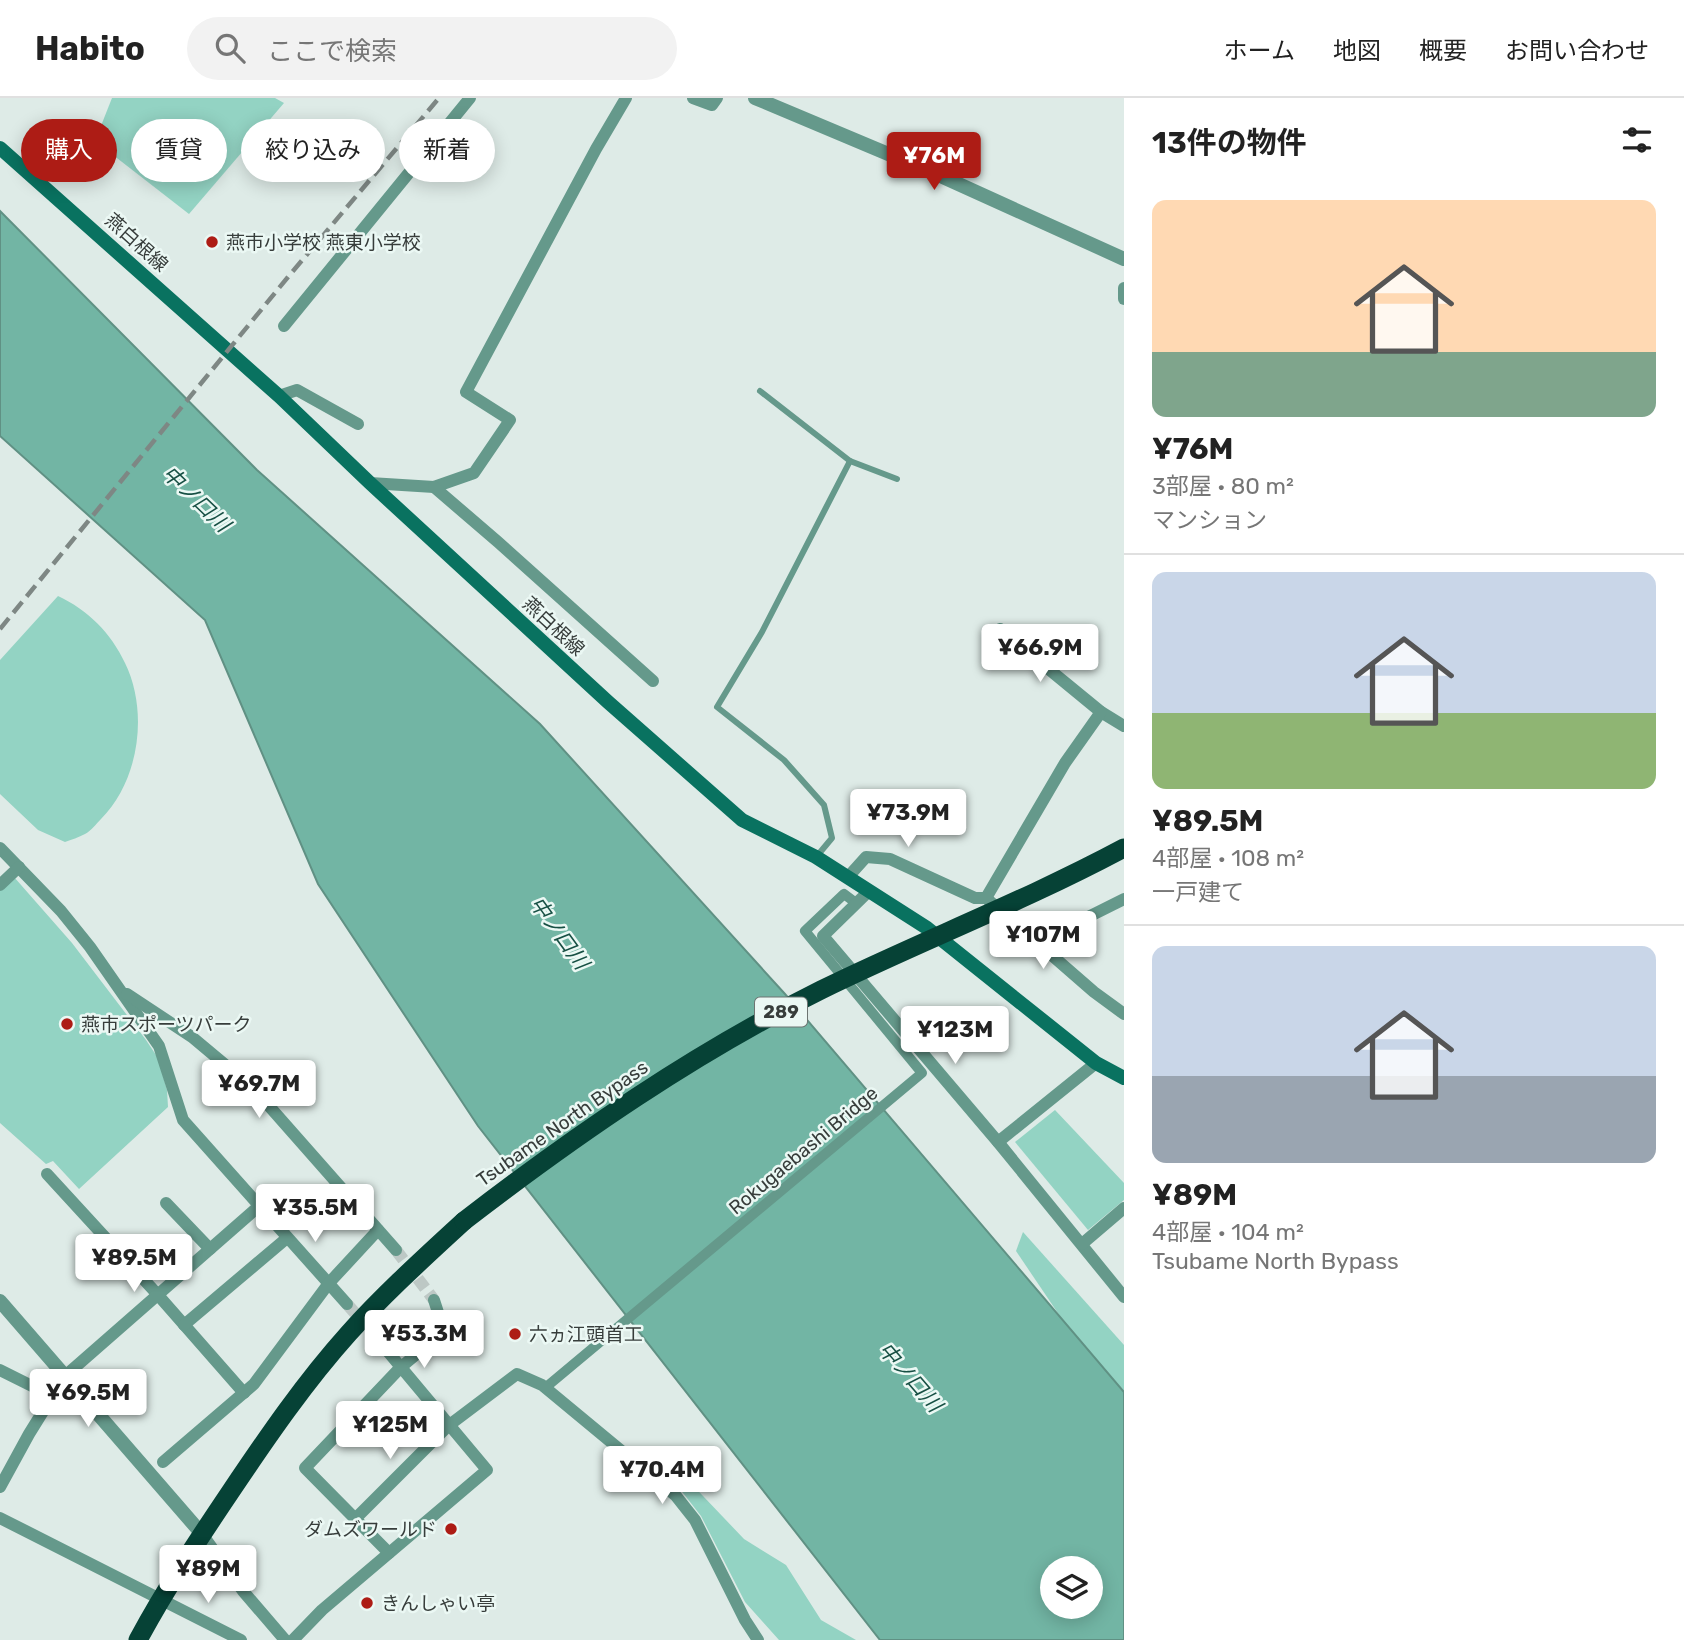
<!DOCTYPE html>
<html lang="ja">
<meta charset="utf-8">
<style>
body{margin:0;font-family:Rubik,"Noto Sans JP",sans-serif;background:#f2f2f2;color:#222;height:100vh;display:flex;flex-direction:column;font-size:26px;white-space:nowrap}
*{box-sizing:border-box;margin:0}
p{font-size:23px;color:#767676}
.icon{flex:none;width:38px;height:38px;fill:none;stroke:currentColor;stroke-width:2;stroke-linecap:round;stroke-linejoin:round}
.map{position:relative;flex:1;overflow:hidden}
.side{display:flex;flex-direction:column;background:#fff;width:560px}
.side>*{flex:none}
.guide{position:absolute;left:21px;top:21px;width:665px;height:63px;display:flex;gap:14px}
.controls{position:absolute;left:1040px;top:1458px;display:grid;gap:14px}
.controls a{display:grid;place-items:center;width:63px;height:63px;border-radius:50%;background:#fff;box-shadow:0 4px 18px #0003;font-size:35px}
.price{position:absolute;translate:-50% -60px;padding:0 16px;border-radius:7px;background:#fff;color:#222;font-size:23px;line-height:46px;filter:drop-shadow(0 2px 4px #0008)}
.price::after{content:'';position:absolute;left:50%;top:42px;width:21px;height:16px;margin-left:-10px;background:inherit;clip-path:polygon(0 0,100% 0,50% 100%)}
.price.current{background:#ad1c15;color:#fff}
ul{padding:0;list-style:none}
li{display:grid;align-content:center;gap:14px;height:371px;padding:0 28px}
li+li{border-top:2px solid #e0e0e0}
li span{display:grid;place-items:center;height:217px;border-radius:14px;color:#555}
li>.icon{margin-inline-start:auto}
span .icon{width:126px;height:126px;fill:#fffc;stroke-width:1}
li b{font-size:30px}
h2{display:flex;justify-content:space-between;align-items:center;height:84px;padding:0 28px;font-size:30px}
.tag{padding:0 24px;border-radius:32px;background:#fff;box-shadow:0 4px 18px #0003;font-size:24px;line-height:63px}
.tag.current{background:#ad1c15;color:#fff}
header{display:flex;align-items:center;gap:42px;box-sizing:border-box;height:98px;padding:0 35px;background:#fff;border-bottom:2px solid #e0e0e0}
header strong{font-size:33px}
nav{display:flex;gap:38px;margin-inline-start:auto;font-size:24px}
.search{width:490px;height:63px;background:#f2f2f2;display:flex;align-items:center;gap:18px;box-sizing:border-box;padding:0 24px;border-radius:38px;color:#767676;font-size:26px}
main{display:flex;flex:1;min-height:0}
.map>svg:first-child{display:block}
.green{fill:#93d3c3}
.water{fill:#72b5a4;stroke:#609184;stroke-width:2;fill-rule:evenodd}
.lines{fill:none;stroke-linecap:round;stroke-linejoin:round}
.minor-tunnel{stroke:#bdc8c5;stroke-width:12;stroke-dasharray:12 6;stroke-linecap:butt}
.service{stroke:#65998b;stroke-width:6}
.pedestrian{stroke:#65998b;stroke-width:10}
.minor{stroke:#65998b;stroke-width:12}
.tertiary{stroke:#65998b;stroke-width:14}
.secondary{stroke:#097260;stroke-width:14}
.trunk{stroke:#064236;stroke-width:19}
.rail{stroke:#7e8784;stroke-width:4.5;stroke-dasharray:14 7;stroke-linecap:butt}
.trunk-bridge{stroke:#064236;stroke-width:19}
.poi-dot{fill:#ad1c15;stroke:#ebf8f4;stroke-width:2.5}
.labels{text-anchor:middle;stroke-width:5;stroke-linejoin:round;paint-order:stroke}
.shield{fill:#ebf8f4;stroke:#6d7572;stroke-width:2}
.shield-label{font-size:18px;font-weight:bold;fill:#373d3b}
.street-label{font-size:19px;fill:#373d3b;stroke:#ebf8f4}
.poi-label{font-size:19px;fill:#373d3b;stroke:#ebf8f4;text-anchor:start}
.water-label{font-size:21px;font-style:italic;fill:#175044;stroke:#ebf8f4}
</style>
<header>
<strong>Habito</strong>
<div class="search"><svg class="icon" aria-label="search" viewBox="0 0 24 24"><circle cx="10" cy="10" r="6"/><path d="M15 15l6 6"/></svg>ここで検索</div>
<nav><a>ホーム</a><a>地図</a><a>概要</a><a>お問い合わせ</a></nav>
</header>
<main>
<div class="map">
<svg width="1124" height="1542" viewBox="0 0 1124 1542">
<rect width="100%" height="100%" fill="#deebe7"/>
<!-- green -->
<g class="green">
<polygon points="112,0 275,0 284,5 189,116 95,43"/>
<path d="M58,498c30,14 53,37 67,67 24,49 14,118 -24,156 -5,5 -10,12 -16,15 -6,3 -14,6 -20,8l-27,-12 -38,-36v-134z"/>
<polygon points="14,779 72,845 146,942 158,960 167,992 168,1009 79,1091 53,1063 46,1066 0,1025 0,792"/>
<polygon points="1055,1012 1124,1085 1124,1102 1088,1132 1015,1044"/>
<polygon points="1023,1134 1124,1247 1124,1305 1095,1270 1016,1153"/>
<polygon points="683,1377 744,1441 786,1467 821,1522 856,1542 779,1542 745,1504 701,1418 676,1386"/>
</g>
<!-- water -->
<path class="water" d="M0,113l257,259 283,254 245,270 339,398v248h-244l-402,-514 -160,-242 -113,-264 -205,-184zM1052,1470h38v38h-38z"/>
<g class="lines">
<!-- minor-tunnel -->
<g class="minor-tunnel">
<polyline points="396,1152 434,1202"/>
<polyline points="347,1206 374,1237"/>
</g>
<!-- service -->
<g class="service">
<polyline points="760,293 850,363 897,381"/>
<polyline points="817,758 832,740 824,707 784,662 717,609 762,534 850,363"/>
</g>
<!-- pedestrian -->
<polyline class="pedestrian" points="545,1290 922,975 805,833 844,796 856,805"/>
<!-- minor -->
<g class="minor">
<polyline points="693,0 712,7 717,0"/>
<polyline points="1124,190 1124,201"/>
<polyline points="284,228 470,0"/>
<polyline points="279,298 297,292 358,326"/>
<polyline points="370,385 434,389 474,375 510,322 466,294 596,51 626,0"/>
<polyline points="434,389 498,444 653,583"/>
<polyline points="1000,531 1101,614 1124,628"/>
<polyline points="0,750 61,813 90,849 159,948 183,1022 347,1206"/>
<polyline points="848,779 866,759 890,761 975,800 986,800 1094,894 1124,916"/>
<polyline points="0,787 19,769"/>
<polyline points="869,793 823,838 998,1044 1124,1199"/>
<polyline points="986,800 1065,665 1101,614"/>
<polyline points="1036,845 1124,801"/>
<polyline points="127,896 192,939 254,991 396,1152"/>
<polyline points="998,1044 1096,965"/>
<polyline points="47,1076 158,1197 244,1295"/>
<polyline points="166,1105 210,1151"/>
<polyline points="1082,1146 1124,1110"/>
<polyline points="184,1227 287,1140"/>
<polyline points="0,1272 52,1298"/>
<polyline points="163,1364 254,1286 329,1185 378,1132"/>
<polyline points="0,1389 29,1336 65,1278 258,1109"/>
<polyline points="0,1420 241,1542"/>
<polyline points="355,1421 448,1328 517,1276 542,1287 676,1398 695,1422 745,1522 758,1542"/>
<polyline points="202,1436 243,1493 285,1542"/>
<polyline points="389,1455 305,1370 400,1270 444,1233 434,1202"/>
<polyline points="293,1542 322,1512 487,1372 374,1237"/>
</g>
<!-- tertiary -->
<g class="tertiary">
<polyline points="755,0 943,79 1124,161"/>
<polyline points="0,1203 202,1436"/>
</g>
<!-- secondary -->
<polyline class="secondary" points="0,50 279,298 370,385 608,604 742,722 816,759 927,830 1096,965 1124,980"/>
<!-- trunk -->
<path class="trunk" d="M138,1542c28,-52 60,-100 93,-149 37,-55 74,-109 118,-158 36,-40 76,-76 115,-112"/>
<!-- rail -->
<polyline class="rail" points="0,531 288,179 439,0"/>
<!-- trunk-bridge -->
<path class="trunk-bridge" d="M464,1123c113,-87 229,-167 357,-231 100,-49 204,-89 303,-142"/>
</g>
<!-- markers -->
<g class="poi-dot">
<circle cx="212" cy="144" r="7"/>
<circle cx="67" cy="926" r="7"/>
<circle cx="515" cy="1236" r="7"/>
<circle cx="451" cy="1431" r="7"/>
<circle cx="367" cy="1505" r="7"/>
</g>
<g class="labels">
<!-- shield labels -->
<rect class="shield" x="755" y="899.5" width="52" height="29" rx="5"/>
<g class="shield-label">
<text x="781" y="920">289</text>
</g>
<!-- street labels -->
<g class="street-label">
<text transform="translate(137 144) rotate(42)" y="7">燕白根線</text>
<text transform="translate(554 528) rotate(43)" y="7">燕白根線</text>
<text transform="translate(562 1025) rotate(-35)" y="7">Tsubame North Bypass</text>
<text transform="translate(803 1052) rotate(-40)" y="7">Rokugaebashi Bridge</text>
</g>
<!-- poi labels -->
<g class="poi-label">
<text x="226" y="151">燕市小学校 燕東小学校</text>
<text x="81" y="933">燕市スポーツパーク</text>
<text x="529" y="1243">六ヵ江頭首工</text>
<text x="437" y="1438" text-anchor="end">ダムズワールド</text>
<text x="381" y="1512">きんしゃい亭</text>
</g>
<!-- water labels -->
<g class="water-label">
<text transform="translate(196 401) rotate(44)" y="7">中ノ口川</text>
<text transform="translate(559 835) rotate(54)" y="7">中ノ口川</text>
<text transform="translate(910 1279) rotate(49)" y="7">中ノ口川</text>
</g>
</g>
</svg>
<div class="controls">
<a><svg class="icon" aria-label="layers" viewBox="0 0 24 24"><path d="M12 4l9 5-9 5-9-5zM3 14l9 5 9-5"/></svg></a>
</div>
<b class="price current" style="left:934px;top:94px">¥76M</b>
<b class="price" style="left:1040px;top:586px">¥66.9M</b>
<b class="price" style="left:908px;top:751px">¥73.9M</b>
<b class="price" style="left:1043px;top:873px">¥107M</b>
<b class="price" style="left:955px;top:968px">¥123M</b>
<b class="price" style="left:259px;top:1022px">¥69.7M</b>
<b class="price" style="left:315px;top:1146px">¥35.5M</b>
<b class="price" style="left:134px;top:1196px">¥89.5M</b>
<b class="price" style="left:424px;top:1272px">¥53.3M</b>
<b class="price" style="left:88px;top:1331px">¥69.5M</b>
<b class="price" style="left:390px;top:1363px">¥125M</b>
<b class="price" style="left:662px;top:1408px">¥70.4M</b>
<b class="price" style="left:208px;top:1507px">¥89M</b>
<div class="guide">
<a class="tag current">購入</a>
<a class="tag">賃貸</a>
<a class="tag">絞り込み</a>
<a class="tag">新着</a>
</div>
</div>
<section class="side">
<h2>13件の物件<svg class="icon" aria-label="filters" viewBox="0 0 24 24"><path d="M4 7h16M4 17h16"/><circle cx="9" cy="7" r="2"/><circle cx="15" cy="17" r="2"/></svg></h2>
<ul>
<li><span style="background:linear-gradient(#ffd9b3 70%,#7fa58c 0)"><svg class="icon" aria-label="home" viewBox="0 0 24 24"><path d="M3 11l9-7 9 7M6 9v11h12V9"/></svg></span><div><b>¥76M</b><p>3部屋 · 80 m²</p><p>マンション</p></div></li>
<li><span style="background:linear-gradient(#c9d6e8 65%,#8fb573 0)"><svg class="icon" aria-label="home" viewBox="0 0 24 24"><path d="M3 11l9-7 9 7M6 9v11h12V9"/></svg></span><div><b>¥89.5M</b><p>4部屋 · 108 m²</p><p>一戸建て</p></div></li>
<li><span style="background:linear-gradient(#c9d6e8 60%,#9aa5b1 0)"><svg class="icon" aria-label="home" viewBox="0 0 24 24"><path d="M3 11l9-7 9 7M6 9v11h12V9"/></svg></span><div><b>¥89M</b><p>4部屋 · 104 m²</p><p>Tsubame North Bypass</p></div></li>
</ul>
</section>
</main>
